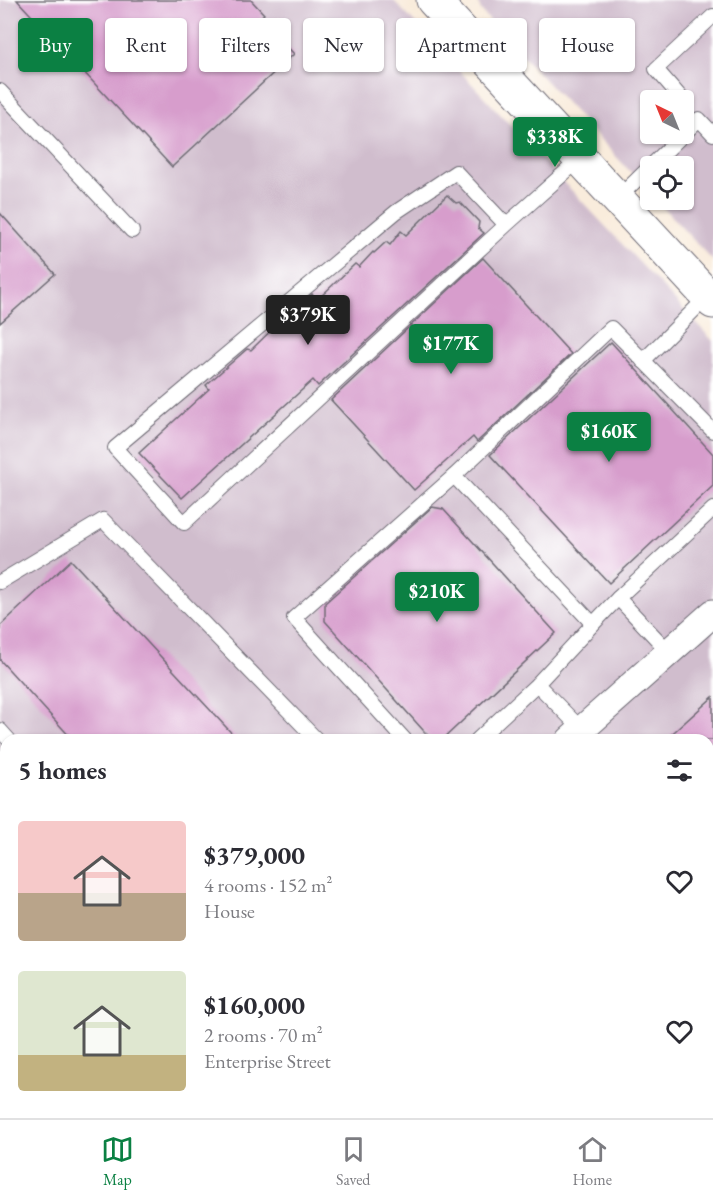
<!DOCTYPE html>
<meta charset="utf-8">
<style>
body{margin:0;font-family:"EB Garamond",serif;background:#f2f2f3;color:#2b2b33;height:100vh;display:flex;flex-direction:column;font-size:22px;white-space:nowrap}
*{box-sizing:border-box;margin:0}
p{font-size:20px;color:#7c7c81}
.icon{flex:none;width:33px;height:33px;fill:none;stroke:currentColor;stroke-width:2;stroke-linecap:round;stroke-linejoin:round}
.map{position:relative;flex:1;overflow:hidden}
.details{position:absolute;left:0px;top:734px;width:714px;height:386px;display:flex;flex-direction:column;background:#fff;border-radius:18px 18px 0 0;box-shadow:0 2px 4px #0004}
.details>*{flex:none}
.top-card{position:absolute;left:18px;top:18px;width:678px;height:54px;display:flex;gap:12px}
.needle{width:39px;rotate:317deg}
.fabs{position:absolute;left:640px;top:90px;display:grid;gap:12px}
.fabs a{display:grid;place-items:center;width:54px;height:54px;border-radius:6px;background:#fff;box-shadow:0 2px 4px #0004;font-size:30px}
.price{position:absolute;translate:-50% -51px;padding:0 14px;border-radius:6px;background:#0b8043;color:#fff;font-size:20px;line-height:39px;filter:drop-shadow(0 2px 3px #0008)}
.price::after{content:'';position:absolute;left:50%;top:36px;width:18px;height:14px;margin-left:-9px;background:inherit;clip-path:polygon(0 0,100% 0,50% 100%)}
.price.on{background:#222;color:#fff}
ul{padding:0;list-style:none}
li{display:flex;align-items:center;gap:18px;height:150px;padding:0 18px}
li span{display:grid;place-items:center;flex:none;width:168px;height:120px;border-radius:6px;color:#555}
li>.icon{margin-inline-start:auto}
span .icon{width:72px;height:72px;fill:#fffc;stroke-width:1}
li b{font-size:26px}
h2{display:flex;justify-content:space-between;align-items:center;height:72px;padding:0 18px;font-size:26px}
.chip{padding:0 21px;border-radius:6px;background:#fff;box-shadow:0 2px 4px #0004;font-size:21px;line-height:54px}
.chip.on{background:#0b8043;color:#fff}
.tab-bar{display:flex;justify-content:space-around;align-items:center;height:84px;border-top:2px solid #e1e1e2;background:#fff;font-size:16px;color:#7c7c81}
.tab-bar a{display:grid;justify-items:center;gap:3px}
.tab-bar .on{color:#0b8043}
.map>svg:first-child{display:block}
.industrial{fill:#d0bdcd;fill-rule:evenodd}
.building{fill:#d79dcc}
.lines{fill:none;stroke-linecap:round;stroke-linejoin:round}
.service-casing{stroke:#6d6973;stroke-width:16}
.minor-casing{stroke:#6d6973;stroke-width:29}
.tertiary-casing{stroke:#6d6973;stroke-width:35}
.service{stroke:#fff;stroke-width:14}
.minor{stroke:#fff;stroke-width:27}
.tertiary{stroke:#fff;stroke-width:33}
</style>
<div class="map">
<svg width="713" height="1118" viewBox="0 0 713 1118">
<rect width="100%" height="100%" fill="#fff"/>
<filter id="ink" filterUnits="userSpaceOnUse"><feTurbulence type="fractalNoise" baseFrequency=".0167" numOctaves="2"/><feDisplacementMap in="SourceGraphic" scale="12" xChannelSelector="R" yChannelSelector="G"/><feConvolveMatrix kernelMatrix="1 2 1 2 8 2 1 2 1" color-interpolation-filters="sRGB"/></filter>
<filter id="wash" filterUnits="userSpaceOnUse"><feTurbulence type="fractalNoise" baseFrequency=".008" numOctaves="4" result="noise"/><feDisplacementMap in="SourceGraphic" scale="24" xChannelSelector="R" yChannelSelector="G"/><feGaussianBlur stdDeviation="1.35" result="paint"/><feColorMatrix in="noise" values="0 0 0 0 0 0 0 0 0 0 0 0 0 0 0 0 0 1.4 0 .05"/><feComposite in="paint" operator="in"/></filter>
<g filter="url(#wash)">
<rect width="100%" height="100%" fill="#f9ecdc"/>
<!-- industrial -->
<g class="industrial">
<path d="M0,0h393l320,341v777h-713zM6,740h702v373h-702z"/>
<path d="M477,0h236v261l-57,-61h28v-34h-33v28l-170,-183zM651,100h33v34h-33z"/>
</g>
<g id="blocks">
<!-- building -->
<g class="building">
<polygon points="17,0 251,0 264,14 260,18 294,54 172,167"/>
<polygon points="447,195 456,203 460,202 479,222 478,228 484,233 318,386 313,380 182,498 139,453 209,389 206,385 247,349 251,350 288,314 312,294 317,300 355,264 359,267 373,252 374,253 386,242 390,245 401,231 406,235"/>
<polygon points="0,213 55,274 0,323"/>
<polygon points="483,258 571,354 477,442 473,437 414,490 331,400"/>
<polygon points="611,342 713,454 713,486 609,583 490,455"/>
<polygon points="432,507 443,509 556,633 442,740 432,740 325,621 325,603"/>
<polygon points="71,560 238,740 73,740 0,660 0,626"/>
<polygon points="713,697 713,740 665,740"/>
</g>
</g>
</g>
<g filter="url(#ink)">
<use href="#blocks" fill-opacity="0" stroke="#6d6973" stroke-width="1.5"/>
<g class="lines">
<!-- service casing -->
<g class="service-casing">
<g id="service">
<polyline points="0,91 132,231"/>
<polyline points="683,100 656,69 713,16"/>
<polyline points="618,198 699,119 713,134"/>
<polyline points="506,225 456,172 396,212 115,448 184,523 506,225 581,158"/>
<polyline points="643,361 708,296"/>
<polyline points="713,431 611,328 454,476 593,624 618,598 713,509"/>
<polyline points="0,582 103,520 317,740"/>
<polyline points="618,598 669,652"/>
<polyline points="0,730 9,740"/>
<polyline points="585,733 537,684 593,624"/>
<polyline points="405,740 294,618 454,476"/>
<polyline points="477,740 537,684"/>
<polyline points="708,885 713,891"/>
<polyline points="708,966 713,971"/>
</g>
</g>
<!-- minor casing -->
<g class="minor-casing">
<g id="minor">
<polyline points="570,740 713,613"/>
<polyline points="260,1118 260,1113"/>
</g>
</g>
<!-- tertiary casing -->
<g class="tertiary-casing">
<polyline id="tertiary" points="433,0 713,302"/>
</g>
<!-- service -->
<use href="#service" class="service"/>
<!-- minor -->
<use href="#minor" class="minor"/>
<!-- tertiary -->
<use href="#tertiary" class="tertiary"/>
</g>
</g>
</svg>
<div class="fabs">
<a><svg class="needle" viewBox="-14 -14 28 28"><path d="M0-13l5 13h-10z" fill="#e53935"/><path d="M0 13l5-13h-10z" fill="#7c7c81"/></svg></a>
<a><svg class="icon" aria-label="locate" viewBox="0 0 24 24"><circle cx="12" cy="12" r="6"/><path d="M12 2v4M12 18v4M2 12h4M18 12h4"/></svg></a>
</div>
<b class="price" style="left:555px;top:168px">$338K</b>
<b class="price on" style="left:308px;top:346px">$379K</b>
<b class="price" style="left:451px;top:375px">$177K</b>
<b class="price" style="left:609px;top:463px">$160K</b>
<b class="price" style="left:437px;top:623px">$210K</b>
<div class="top-card">
<a class="chip on">Buy</a>
<a class="chip">Rent</a>
<a class="chip">Filters</a>
<a class="chip">New</a>
<a class="chip">Apartment</a>
<a class="chip">House</a>
</div>
<section class="details">
<h2>5 homes<svg class="icon" aria-label="filters" viewBox="0 0 24 24"><path d="M4 7h16M4 17h16"/><circle cx="9" cy="7" r="2"/><circle cx="15" cy="17" r="2"/></svg></h2>
<ul>
<li><span style="background:linear-gradient(#f6c9c9 60%,#b9a48a 0)"><svg class="icon" aria-label="home" viewBox="0 0 24 24"><path d="M3 11l9-7 9 7M6 9v11h12V9"/></svg></span><div><b>$379,000</b><p>4 rooms · 152 m²</p><p>House</p></div><svg class="icon" aria-label="heart" viewBox="0 0 24 24"><path d="M12 20l-8-8c-3-5 5-10 8-4 3-6 11-1 8 4z"/></svg></li>
<li><span style="background:linear-gradient(#dfe7d0 70%,#c2b280 0)"><svg class="icon" aria-label="home" viewBox="0 0 24 24"><path d="M3 11l9-7 9 7M6 9v11h12V9"/></svg></span><div><b>$160,000</b><p>2 rooms · 70 m²</p><p>Enterprise Street</p></div><svg class="icon" aria-label="heart" viewBox="0 0 24 24"><path d="M12 20l-8-8c-3-5 5-10 8-4 3-6 11-1 8 4z"/></svg></li>
</ul>
</section>
</div>
<nav class="tab-bar">
<a class="on"><svg class="icon" aria-label="map" viewBox="0 0 24 24"><path d="M3 6l6-2 6 2 6-2v14l-6 2-6-2-6 2zM9 4v14M15 6v14"/></svg>Map</a>
<a><svg class="icon" aria-label="saved" viewBox="0 0 24 24"><path d="M7 4h10v16l-5-4-5 4z"/></svg>Saved</a>
<a><svg class="icon" aria-label="home" viewBox="0 0 24 24"><path d="M3 11l9-7 9 7M6 9v11h12V9"/></svg>Home</a>
</nav>
